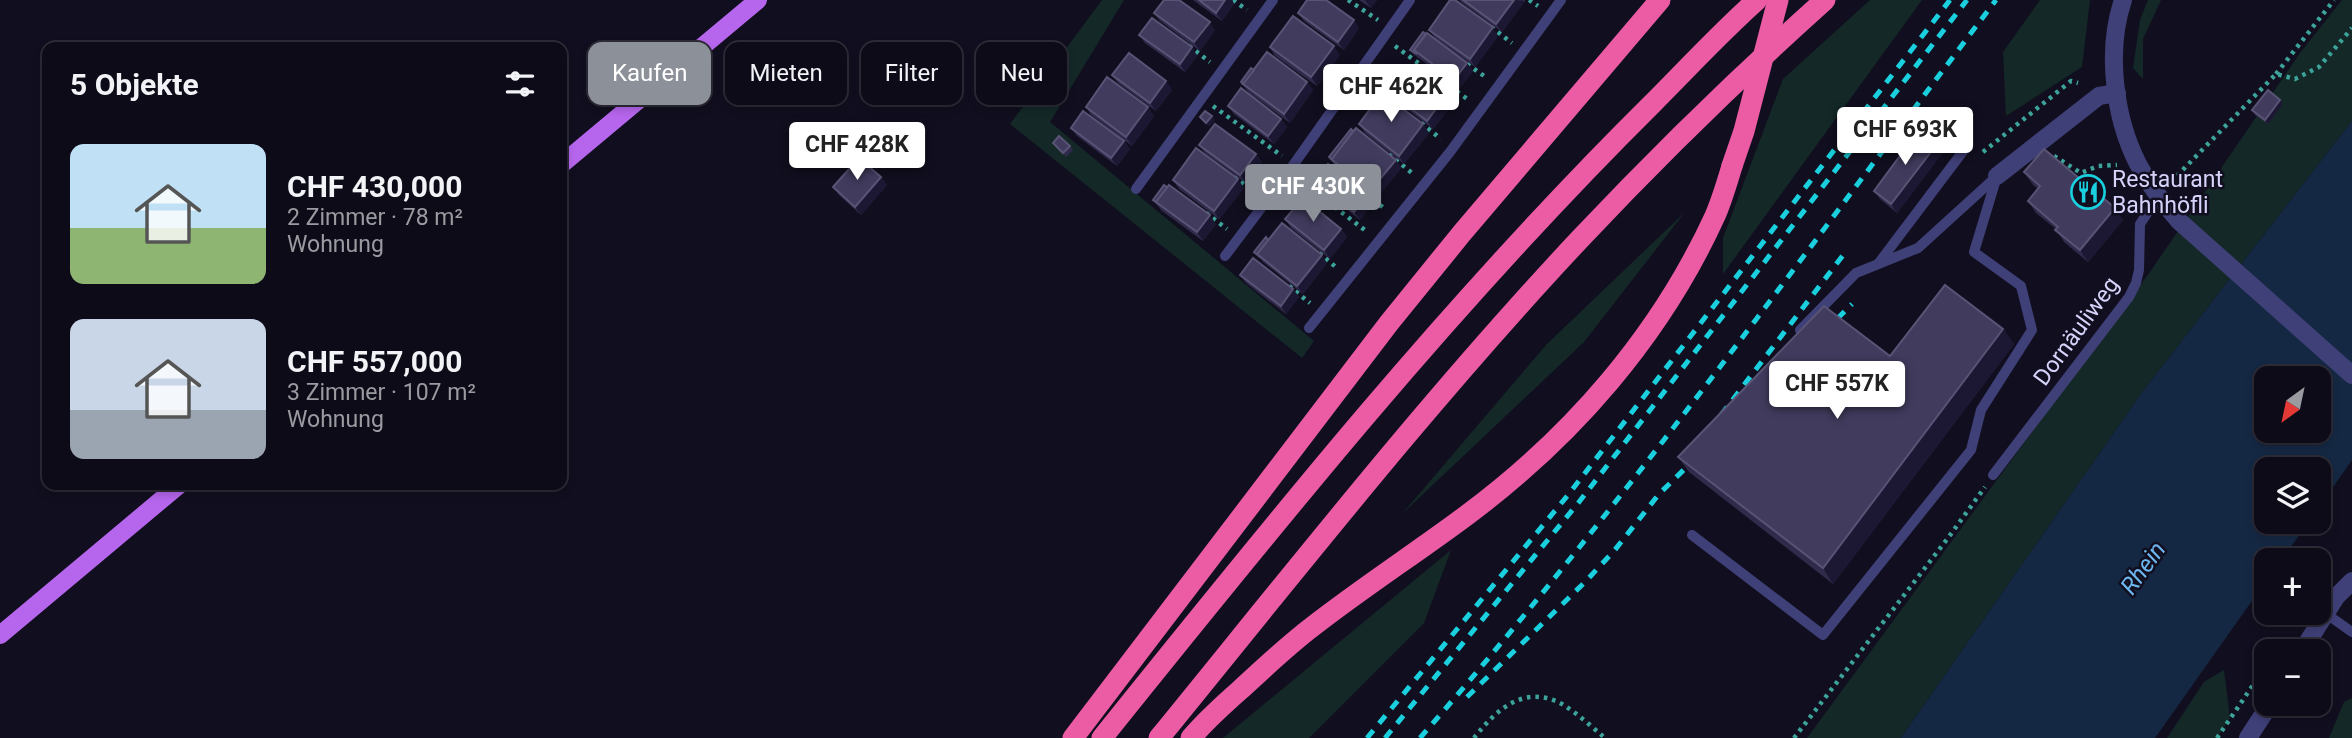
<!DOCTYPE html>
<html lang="de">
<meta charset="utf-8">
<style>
body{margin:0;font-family:Roboto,sans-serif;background:#1b1924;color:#f1f3f6;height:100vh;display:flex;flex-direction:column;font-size:26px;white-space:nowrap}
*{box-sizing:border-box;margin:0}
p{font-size:23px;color:#9a9ba1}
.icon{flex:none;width:38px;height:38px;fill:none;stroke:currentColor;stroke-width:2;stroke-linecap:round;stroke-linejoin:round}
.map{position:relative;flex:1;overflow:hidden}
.drawer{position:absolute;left:42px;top:42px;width:525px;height:448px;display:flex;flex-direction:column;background:#0d0b17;border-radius:14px;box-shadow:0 4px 10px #0003,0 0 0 2px #2d2b36}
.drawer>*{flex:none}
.guide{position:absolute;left:588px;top:42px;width:665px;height:63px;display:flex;gap:14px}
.needle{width:46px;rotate:213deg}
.buttons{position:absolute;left:2254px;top:366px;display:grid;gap:14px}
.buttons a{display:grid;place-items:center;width:77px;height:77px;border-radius:14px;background:#0d0b17;box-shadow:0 4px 10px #0003,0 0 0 2px #2d2b36;font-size:35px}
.price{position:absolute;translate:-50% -60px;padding:0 16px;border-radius:7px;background:#fff;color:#222;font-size:23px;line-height:46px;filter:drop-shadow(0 2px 4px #0008)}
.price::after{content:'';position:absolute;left:50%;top:42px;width:21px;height:16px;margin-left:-10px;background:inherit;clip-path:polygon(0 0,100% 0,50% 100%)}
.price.current{background:#8c9099;color:#fff}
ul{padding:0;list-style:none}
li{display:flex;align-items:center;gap:21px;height:175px;padding:0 28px}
li span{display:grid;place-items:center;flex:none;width:196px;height:140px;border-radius:14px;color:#555}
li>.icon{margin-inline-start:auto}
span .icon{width:84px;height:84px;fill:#fffc;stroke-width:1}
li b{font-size:30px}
h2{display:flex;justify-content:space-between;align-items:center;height:84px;padding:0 28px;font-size:30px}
.pill{padding:0 24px;border-radius:14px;background:#0d0b17;box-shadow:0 4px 10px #0003,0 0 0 2px #2d2b36;font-size:24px;line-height:63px}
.pill.current{background:#8c9099;color:#fff}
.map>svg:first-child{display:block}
.green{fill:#132827}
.water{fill:#152843;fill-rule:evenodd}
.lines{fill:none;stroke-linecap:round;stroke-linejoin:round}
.path{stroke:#3ca49b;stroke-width:4.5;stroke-dasharray:3.5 5;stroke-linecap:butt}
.service{stroke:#404079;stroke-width:10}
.minor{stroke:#404079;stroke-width:18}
.tertiary{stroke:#404079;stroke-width:18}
.primary{stroke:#b666ed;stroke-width:18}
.motorway{stroke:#ec5ca5;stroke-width:21}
.rail{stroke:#1ad0de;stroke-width:5;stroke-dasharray:10 9;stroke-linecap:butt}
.motorway-bridge{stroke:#ec5ca5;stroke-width:21}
.wall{fill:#302a4b}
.shaded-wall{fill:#1c1732}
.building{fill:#413c5e;stroke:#595476;stroke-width:2}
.labels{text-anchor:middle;stroke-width:5;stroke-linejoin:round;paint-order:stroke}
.poi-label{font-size:23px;fill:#d6d3fa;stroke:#110f1f;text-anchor:start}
.street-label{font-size:23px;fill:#d6d3fa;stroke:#110f1f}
.water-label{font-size:24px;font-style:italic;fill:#6db6ee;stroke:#110f1f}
</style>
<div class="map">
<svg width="2352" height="738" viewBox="0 0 2352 738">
<rect width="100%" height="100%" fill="#110f1f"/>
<!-- green -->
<g class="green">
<polygon points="1102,0 1124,0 1050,122 1314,341 1302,358 1010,124"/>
<polygon points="1870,0 1922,0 1723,274 1723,238 1783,79"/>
<polygon points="2040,0 2090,0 2082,67 2006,116 2003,52"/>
<polygon points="2148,0 2161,0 2143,39 2143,79 2133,68 2140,20"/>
<polygon points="2342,0 2352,0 2352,121 2143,391 1901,738 1807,738 2152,269 2300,53"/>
<polygon points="1685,212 1584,342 1402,514 1546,345"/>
<polygon points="1451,550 1424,623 1309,738 1223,738"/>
<polygon points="2224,670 2230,718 2217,738 2167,738 2204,682"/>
<polygon points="2352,698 2352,738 2329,738 2344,702"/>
</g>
<!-- water -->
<path class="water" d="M2352,121v339l-33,47v-38h-53v53h43l-28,38h-15v21l-111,157h-254l242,-347zM2266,378h53v52h-53z"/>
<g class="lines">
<!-- path -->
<g class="path">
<polyline points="1233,0 1247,10"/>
<polyline points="1348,0 1378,20"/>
<polyline points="1529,0 1538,6"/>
<polyline points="1491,27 1512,43"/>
<polyline points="1189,46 1210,62"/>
<polyline points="1395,46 1470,101"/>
<polyline points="1467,64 1487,78"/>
<polyline points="2276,74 2334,0"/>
<polyline points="1213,106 1282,156"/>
<polyline points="1931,120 1956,138"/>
<polyline points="1421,123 1441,139"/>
<polyline points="1922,139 1934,123"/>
<polyline points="1895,142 1908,150"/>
<polyline points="1983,152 2071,81 2078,83"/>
<polyline points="1389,154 1413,174"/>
<polyline points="2054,156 2081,173 2098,166 2117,165"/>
<polyline points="1234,177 1255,192"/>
<polyline points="1301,181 1366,231"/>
<polyline points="2171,182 2276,74 2295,79 2319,67 2352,28"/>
<polyline points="1360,189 1385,209"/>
<polyline points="1206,213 1227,229"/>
<polyline points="1319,253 1337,268"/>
<polyline points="1289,286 1310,303"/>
<polyline points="2277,651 2283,642"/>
<path d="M1474,738c23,-29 50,-54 88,-34 15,9 30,23 43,34"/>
<polyline points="1794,738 1948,538 1985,487"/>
<polyline points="2217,738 2266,666"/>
</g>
<!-- service -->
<g class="service">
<polyline points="1136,189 1273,0"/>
<polyline points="1225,256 1289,171 1410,0"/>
<polyline points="1878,264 1967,146"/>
<polyline points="1309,328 1450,152 1561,0"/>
<polyline points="1800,330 1856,273 1918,248 1995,178"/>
<polyline points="1993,475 2129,297 2136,283 2139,270 2140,224 2158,197"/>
<polyline points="1692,535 1823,635 1971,450 1981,410 2032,330 2021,286 1974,252 1997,176"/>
<polyline points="2325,613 2352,632"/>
</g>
<!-- minor -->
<g class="minor">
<polyline points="1997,176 2099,96 2117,93"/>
<polyline points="2302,651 2336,597 2352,581"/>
<polyline points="2248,738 2270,704"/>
</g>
<!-- tertiary -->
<path class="tertiary" d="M2123,0c-17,50 -9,117 15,164 11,21 25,39 41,57l173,154"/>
<!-- primary -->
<g class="primary">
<polyline points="562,164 758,0"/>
<polyline points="0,635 179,485"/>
</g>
<!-- motorway -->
<g class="motorway">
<polyline points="1073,738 1389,323 1462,233 1660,0"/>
<path d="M1102,738c175,-218 351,-437 550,-634 35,-35 68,-71 105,-104"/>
<path d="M1159,738c137,-168 271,-339 420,-498 78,-83 160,-163 246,-240"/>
<path d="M1191,738c15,-18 32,-33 49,-48 24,-22 47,-44 72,-63 50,-39 104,-74 155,-112 105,-78 193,-179 248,-299 7,-16 12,-33 17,-50"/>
</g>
<!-- rail -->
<g class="rail">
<polyline points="1824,332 1852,304"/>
<polyline points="1721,415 1844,254"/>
<polyline points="1467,697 1585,582 1614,551 1659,494 1699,455"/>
<polyline points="1367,738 1568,495 1950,0"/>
<polyline points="1385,738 1579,502 1967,0"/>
<path d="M1420,738c205,-234 388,-490 576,-738"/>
</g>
<!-- motorway-bridge -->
<polyline class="motorway-bridge" points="1732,166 1744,131 1778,0"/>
</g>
<!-- wall -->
<g class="wall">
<polygon points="1193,0 1232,0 1234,4 1222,21"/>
<polygon points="1359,0 1377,0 1371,8"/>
<polygon points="1459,0 1525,0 1525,1 1502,32 1461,2"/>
<polygon points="1154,13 1215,30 1200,51 1160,21"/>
<polygon points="1298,13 1359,28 1344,50 1304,21"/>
<polygon points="1429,30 1498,36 1475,67 1435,38"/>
<polygon points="1139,35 1192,47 1197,56 1185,72 1145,43"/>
<polygon points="1270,47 1340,55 1317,86 1275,56"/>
<polygon points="1410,50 1467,63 1473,71 1460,88 1413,54"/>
<polygon points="1254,70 1307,82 1313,90 1290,123 1249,93 1241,82"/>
<polygon points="1112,75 1166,81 1172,90 1156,111 1118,83"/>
<polygon points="1387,90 1444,98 1450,107 1433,129 1393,99"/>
<polygon points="2280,100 2283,104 2268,124 2255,115 2252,110"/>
<polygon points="1228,106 1281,119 1287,127 1274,144 1234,114"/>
<polygon points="1086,107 1154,116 1132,146 1091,115"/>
<polygon points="1359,124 1423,124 1429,133 1404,164 1365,133"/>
<polygon points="1071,128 1124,141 1130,149 1117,166 1077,136"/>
<polygon points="1053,143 1070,146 1073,150 1066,157"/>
<polygon points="1937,144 1943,152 1897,213 1880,199 1874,191"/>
<polygon points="1199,145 1256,154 1262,162 1246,183 1205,153"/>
<polygon points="1329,157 1396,160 1401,168 1376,199 1337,168"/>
<polygon points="2024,172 2115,208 2123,220 2088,262 2064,242 2056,229 2036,213 2028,201 2038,189 2033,185"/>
<polygon points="881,177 887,185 861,215 839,195 833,187"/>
<polygon points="1173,180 1244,188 1219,219 1179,189"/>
<polygon points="1314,181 1373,203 1360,220 1320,189"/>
<polygon points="1153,200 1216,224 1203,241 1162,211"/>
<polygon points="1285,219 1341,229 1347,237 1330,259 1291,228"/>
<polygon points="1268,240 1327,263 1303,294 1263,262 1254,252"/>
<polygon points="1240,275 1293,289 1299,297 1286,314 1246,283"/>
<polygon points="2003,329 2014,344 1833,584 1689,472 1678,457 1890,356"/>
</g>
<!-- shaded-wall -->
<g class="shaded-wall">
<polygon points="1225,0 1232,0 1234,4 1222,21 1216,13"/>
<polygon points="1365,0 1377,0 1371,8"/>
<polygon points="1514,0 1525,1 1502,32 1496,24"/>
<polygon points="1354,20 1359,28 1344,50 1338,42"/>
<polygon points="1210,22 1215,30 1200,51 1194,42"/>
<polygon points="1493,27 1498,36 1475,67 1470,59"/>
<polygon points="1334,46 1340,55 1317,86 1311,77"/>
<polygon points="1192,47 1197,56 1185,72 1180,64"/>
<polygon points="1467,63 1473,71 1460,88 1454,80"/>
<polygon points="1166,81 1172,90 1156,111 1150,103"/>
<polygon points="1307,82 1313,90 1290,123 1284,114"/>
<polygon points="1444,98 1450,107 1433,129 1427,121"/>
<polygon points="2280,100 2283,104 2268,124 2265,120"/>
<polygon points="1148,107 1154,116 1132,146 1126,137"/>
<polygon points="1212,116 1215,120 1209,127 1206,123"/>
<polygon points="1281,119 1287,127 1274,144 1268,136"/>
<polygon points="1423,124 1429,133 1404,164 1399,156"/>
<polygon points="1124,141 1130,149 1117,166 1111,158"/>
<polygon points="1937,144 1943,152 1897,213 1891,204"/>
<polygon points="1256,154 1262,162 1246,183 1240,175"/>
<polygon points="1396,160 1401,168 1376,199 1370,191"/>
<polygon points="881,177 887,185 861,215 855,207"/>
<polygon points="1238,179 1244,188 1219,219 1214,211"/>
<polygon points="1367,195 1373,203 1360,220 1354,212"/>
<polygon points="2115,208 2123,220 2088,262 2080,250"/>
<polygon points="1210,215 1216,224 1203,241 1197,232"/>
<polygon points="1341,229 1347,237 1330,259 1324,250"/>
<polygon points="1322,255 1327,263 1303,294 1297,286"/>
<polygon points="1293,289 1299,297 1286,314 1281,306"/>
<polygon points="2003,329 2014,344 1833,584 1823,568"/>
</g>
<!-- building -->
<g class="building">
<polygon points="1164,0 1179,0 1210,22 1194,42 1154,13"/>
<polygon points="1199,0 1225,0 1216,13"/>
<polygon points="1307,0 1326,0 1354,20 1338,42 1298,13"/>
<polygon points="1450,0 1455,0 1493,27 1470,59 1429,30"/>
<polygon points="1463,0 1514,0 1496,24"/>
<polygon points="1293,16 1334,46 1311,77 1270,47"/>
<polygon points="1152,18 1192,47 1180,64 1139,35"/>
<polygon points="1423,32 1426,34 1414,50 1417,54 1410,50"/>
<polygon points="1427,33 1467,63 1454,80 1414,50"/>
<polygon points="1267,52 1307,82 1284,114 1243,84"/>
<polygon points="1129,53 1166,81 1150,103 1112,75"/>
<polygon points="1251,68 1254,70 1243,84 1241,82"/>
<polygon points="1405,68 1444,98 1427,121 1387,90"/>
<polygon points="1107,77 1148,107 1126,137 1086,107"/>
<polygon points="1241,88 1281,119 1268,136 1228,106"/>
<polygon points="2268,90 2280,100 2265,120 2252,110"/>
<polygon points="1382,93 1423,124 1399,156 1359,124"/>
<polygon points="1083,111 1124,141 1111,158 1071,128"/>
<polygon points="1205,111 1212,116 1206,123 1200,117"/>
<polygon points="1215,124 1256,154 1240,175 1199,145"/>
<polygon points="1356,128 1396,160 1370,191 1331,159"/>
<polygon points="1351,129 1353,131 1332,159 1329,157"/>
<polygon points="1919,130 1937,144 1891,204 1874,191"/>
<polygon points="1059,136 1070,146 1063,153 1053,143"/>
<polygon points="1196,148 1238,179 1214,211 1173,180"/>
<polygon points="2044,149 2115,208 2080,250 2055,230 2058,227 2028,201 2040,186 2024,172"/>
<polygon points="859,158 881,177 855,207 833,187"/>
<polygon points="1328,164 1367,195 1354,212 1314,181"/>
<polygon points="1164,185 1168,188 1156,202 1160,205 1153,200"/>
<polygon points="1169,185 1210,215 1197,232 1156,202"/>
<polygon points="1303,198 1341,229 1324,250 1285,219"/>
<polygon points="1282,223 1322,255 1297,286 1257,254"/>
<polygon points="1266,237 1268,240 1257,254 1260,257 1254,252"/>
<polygon points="1253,258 1293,289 1281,306 1240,275"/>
<polygon points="1945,285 2003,329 1823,568 1678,457 1824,306 1890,356"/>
</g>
<!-- icons -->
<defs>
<g id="restaurant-ring" transform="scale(1.75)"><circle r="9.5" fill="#110f1f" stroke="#1ad0de" stroke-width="1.5"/><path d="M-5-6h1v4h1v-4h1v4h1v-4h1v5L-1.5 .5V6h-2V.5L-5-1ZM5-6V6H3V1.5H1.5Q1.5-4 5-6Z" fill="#1ad0de"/></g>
</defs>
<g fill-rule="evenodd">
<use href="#restaurant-ring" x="2088" y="192"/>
</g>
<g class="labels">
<!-- poi labels -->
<g class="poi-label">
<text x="2112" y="187">Restaurant<tspan x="2112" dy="26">Bahnhöfli</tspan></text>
</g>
<!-- street labels -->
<g class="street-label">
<text transform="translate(2076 331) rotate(-54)" y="8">Dornäuliweg</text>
</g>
<!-- water labels -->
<g class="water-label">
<text transform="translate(2143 568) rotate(-54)" y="8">Rhein</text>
</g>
</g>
</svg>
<div class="buttons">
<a><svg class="needle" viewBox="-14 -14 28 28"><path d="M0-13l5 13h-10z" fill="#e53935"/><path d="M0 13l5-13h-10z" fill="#9a9ba1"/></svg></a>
<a><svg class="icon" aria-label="layers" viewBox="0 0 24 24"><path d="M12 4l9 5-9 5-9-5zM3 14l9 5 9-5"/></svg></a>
<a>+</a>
<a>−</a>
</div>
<b class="price" style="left:1391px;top:124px">CHF 462K</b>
<b class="price" style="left:1905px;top:167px">CHF 693K</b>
<b class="price" style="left:857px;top:182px">CHF 428K</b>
<b class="price current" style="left:1313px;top:224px">CHF 430K</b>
<b class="price" style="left:1837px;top:421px">CHF 557K</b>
<div class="guide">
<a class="pill current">Kaufen</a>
<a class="pill">Mieten</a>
<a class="pill">Filter</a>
<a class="pill">Neu</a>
</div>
<section class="drawer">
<h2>5 Objekte<svg class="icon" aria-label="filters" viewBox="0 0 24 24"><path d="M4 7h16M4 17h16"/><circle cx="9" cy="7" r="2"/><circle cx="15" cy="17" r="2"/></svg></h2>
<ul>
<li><span style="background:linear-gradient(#bfe0f5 60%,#8fb573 0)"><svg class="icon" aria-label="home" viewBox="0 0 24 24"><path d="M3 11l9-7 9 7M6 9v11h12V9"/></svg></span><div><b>CHF 430,000</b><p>2 Zimmer · 78 m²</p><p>Wohnung</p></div></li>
<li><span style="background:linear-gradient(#c9d6e8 65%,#9aa5b1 0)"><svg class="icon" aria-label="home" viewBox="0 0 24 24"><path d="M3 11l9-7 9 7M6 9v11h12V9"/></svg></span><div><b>CHF 557,000</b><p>3 Zimmer · 107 m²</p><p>Wohnung</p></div></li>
</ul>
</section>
</div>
